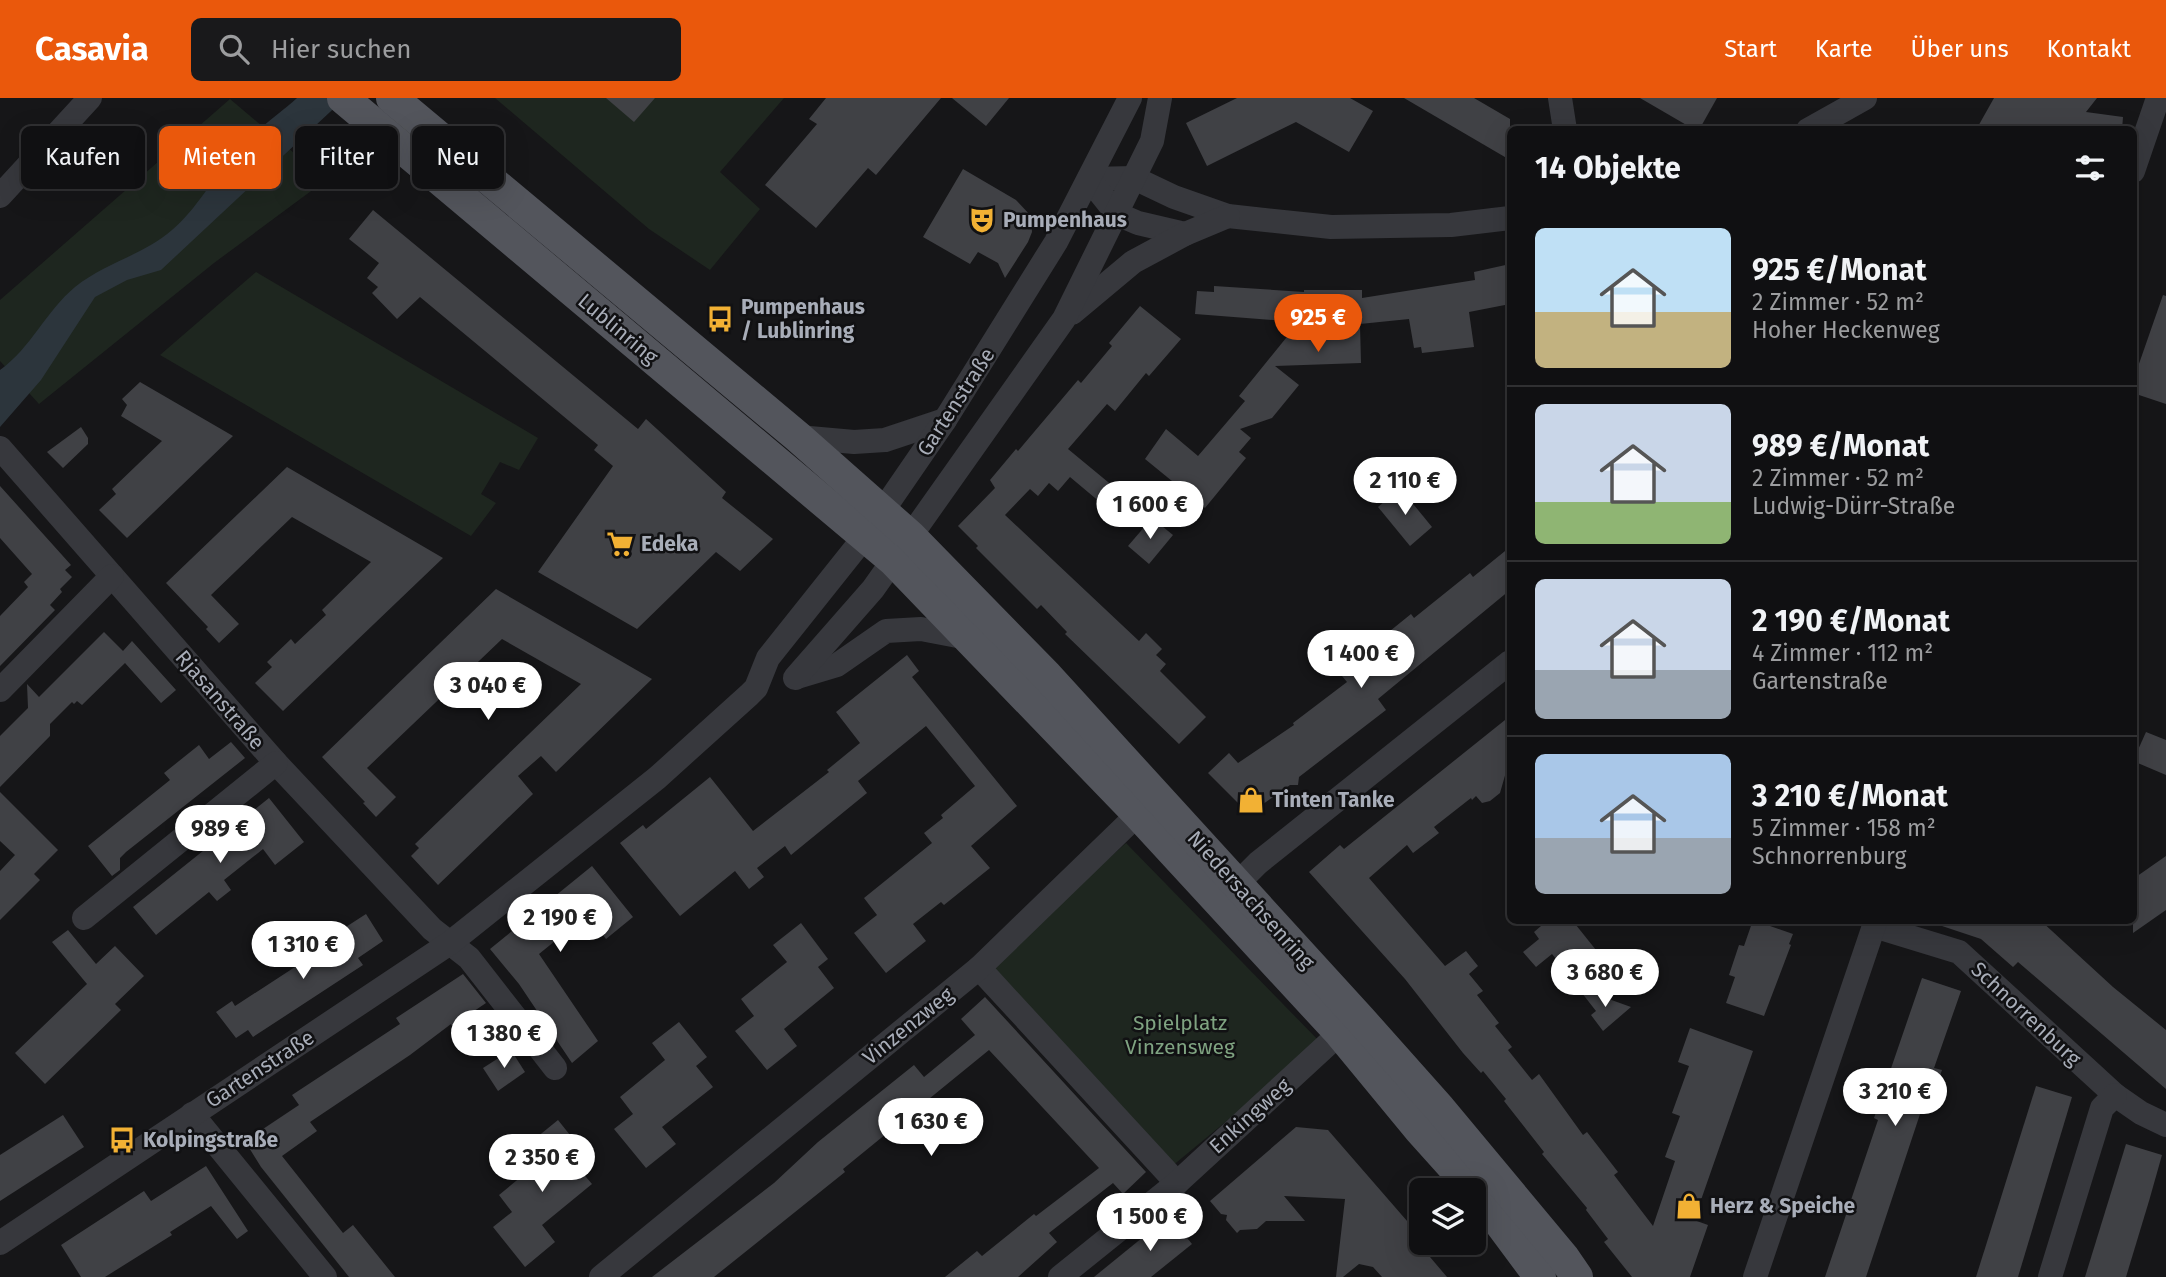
<!DOCTYPE html>
<html lang="de">
<meta charset="utf-8">
<style>
body{margin:0;font-family:"Fira Sans",sans-serif;background:#19191b;color:#f1f3f6;height:100vh;display:flex;flex-direction:column;font-size:26px;white-space:nowrap}
*{box-sizing:border-box;margin:0}
p{font-size:23px;color:#9c9d9f}
.icon{flex:none;width:38px;height:38px;fill:none;stroke:currentColor;stroke-width:2;stroke-linecap:round;stroke-linejoin:round}
.map{position:relative;flex:1;overflow:hidden}
.side{position:absolute;left:1507px;top:28px;width:630px;height:798px;display:flex;flex-direction:column;background:#101012;border-radius:10px;box-shadow:0 7px 28px #0002,0 0 0 2px #303032}
.side>*{flex:none}
.guide{position:absolute;left:21px;top:28px;width:665px;height:63px;display:flex;gap:14px}
.fabs{position:absolute;left:1409px;top:1080px;display:grid;gap:14px}
.fabs a{display:grid;place-items:center;width:77px;height:77px;border-radius:10px;background:#101012;box-shadow:0 7px 28px #0002,0 0 0 2px #303032;font-size:35px}
.price{position:absolute;translate:-50% -60px;padding:0 16px;border-radius:24px;background:#fff;color:#222;font-size:23px;line-height:46px;filter:drop-shadow(0 2px 4px #0008)}
.price::after{content:'';position:absolute;left:50%;top:42px;width:21px;height:16px;margin-left:-10px;background:inherit;clip-path:polygon(0 0,100% 0,50% 100%)}
.price.on{background:#ea580c;color:#fff}
ul{padding:0;list-style:none}
li{display:flex;align-items:center;gap:21px;height:175px;padding:0 28px}
li+li{border-top:2px solid #303032}
li span{display:grid;place-items:center;flex:none;width:196px;height:140px;border-radius:10px;color:#555}
li>.icon{margin-inline-start:auto}
span .icon{width:84px;height:84px;fill:#fffc;stroke-width:1}
li b{font-size:30px}
h2{display:flex;justify-content:space-between;align-items:center;height:84px;padding:0 28px;font-size:30px}
.tag{padding:0 24px;border-radius:10px;background:#101012;box-shadow:0 7px 28px #0002,0 0 0 2px #303032;font-size:24px;line-height:63px}
.tag.on{background:#ea580c;color:#fff}
header{display:flex;align-items:center;gap:42px;box-sizing:border-box;height:98px;padding:0 35px;background:#ea580c;color:#fff}
header strong{font-size:33px}
nav{display:flex;gap:38px;margin-inline-start:auto;font-size:24px}
.search{width:490px;height:63px;background:#19191b;display:flex;align-items:center;gap:18px;box-sizing:border-box;padding:0 24px;border-radius:10px;color:#9c9d9f;font-size:26px}
.map>svg:first-child{display:block}
.green{fill:#1e261f}
.water{fill:#2c353c}
.building{fill:#404145}
.lines{fill:none;stroke-linecap:round;stroke-linejoin:round}
.minor{stroke:#37383d;stroke-width:24}
.major{stroke:#53555c;stroke-width:32}
.labels{text-anchor:middle;stroke-width:5;stroke-linejoin:round;paint-order:stroke}
.poi-label{font-size:21px;font-weight:bold;fill:#a8adb8;stroke:#111113;text-anchor:start}
.street-label{font-size:21px;fill:#a8adb8;stroke:#111113}
.park-label{font-size:21px;fill:#7fa381;stroke:#111113}
</style>
<header>
<strong>Casavia</strong>
<div class="search"><svg class="icon" aria-label="search" viewBox="0 0 24 24"><circle cx="10" cy="10" r="6"/><path d="M15 15l6 6"/></svg>Hier suchen</div>
<nav><a>Start</a><a>Karte</a><a>Über uns</a><a>Kontakt</a></nav>
</header>
<div class="map">
<svg width="2166" height="1179" viewBox="0 0 2166 1179">
<rect width="100%" height="100%" fill="#161618"/>
<!-- green -->
<g class="green">
<polygon points="495,0 784,0 720,74 760,111 710,172 649,131"/>
<polygon points="230,1 326,82 214,165 39,306 0,263 0,202"/>
<polygon points="256,174 538,340 519,372 500,364 481,396 496,405 471,438 160,257"/>
<polygon points="1126,745 1321,945 1171,1069 988,868"/>
</g>
<!-- water -->
<path class="water" d="M297,0h48l-184,172 -34,10 -32,17 -54,83 -41,47v-57c31,-22 46,-59 75,-83 30,-24 68,-32 97,-57 25,-21 40,-51 61,-75 15,-19 45,-40 64,-57z"/>
<!-- building -->
<g class="building">
<polygon points="606,0 655,0 634,24"/>
<polygon points="826,0 941,0 876,77 868,70 816,130 765,87 817,26 809,21"/>
<polygon points="952,0 1009,0 986,28"/>
<polygon points="1237,0 1350,0 1373,13 1349,54 1296,24 1207,68 1186,25"/>
<polygon points="1404,0 1474,0 1510,21 1510,62"/>
<polygon points="1640,0 1717,0 1699,32 1695,32"/>
<polygon points="1994,0 2097,0 2086,14 2123,19 2122,32 1976,32"/>
<polygon points="963,71 1016,102 1031,118 1032,134 1028,144 1005,180 998,165 978,154 970,166 923,139"/>
<polygon points="373,112 638,331 646,321 726,394 722,400 773,441 740,473 716,454 637,531 538,474 613,368 594,352 598,347 420,199 397,221 372,195 378,189 367,180 379,165 349,141"/>
<polygon points="1510,166 1510,206 1469,214 1474,249 1422,255 1421,249 1414,250 1409,221 1360,226 1361,265 1275,268 1299,287 1272,320 1240,331 1251,340 1239,354 1246,360 1205,410 1145,361 1166,331 1198,358 1245,303 1239,298 1299,224 1195,216 1197,193 1214,194 1214,188 1304,194 1304,192 1362,192 1362,200 1475,182 1474,174"/>
<polygon points="2163,197 2166,198 2166,306 2133,295 2133,283"/>
<polygon points="1140,208 1181,241 1149,278 1146,275 1115,313 1107,306 1068,351 1114,389 1101,405 1070,379 1058,393 1049,385 1038,398 1030,391 1005,417 1139,543 1146,535 1162,551 1156,557 1166,566 1160,573 1206,619 1179,646 1065,536 1067,534 1041,507 1037,511 976,450 978,448 958,428 995,390 990,382 1016,351 1018,353 1078,282 1081,285 1112,248 1109,245"/>
<polygon points="140,284 233,338 127,440 99,412 116,396 112,391 162,343 121,318 127,307 122,301"/>
<polygon points="81,329 88,340 88,346 63,370 47,354"/>
<polygon points="287,369 443,460 283,613 255,585 272,569 267,564 291,541 295,546 326,517 322,512 371,464 292,419 211,497 239,526 219,545 206,531 208,529 166,485"/>
<polygon points="0,388 71,467 65,472 72,479 60,491 62,494 50,507 55,512 0,568 0,518 28,489 24,484 32,476 0,440"/>
<polygon points="1400,390 1432,429 1410,448 1378,409"/>
<polygon points="1152,420 1173,437 1149,466 1128,448"/>
<polygon points="1510,449 1510,492 1378,601 1386,612 1299,679 1298,687 1290,687 1249,716 1208,675 1229,655 1238,665 1294,627 1293,625 1347,584 1342,578 1351,571 1348,567 1411,516 1414,520 1470,475 1473,479"/>
<polygon points="496,491 652,581 556,674 541,658 518,678 533,696 438,787 411,758 419,750 415,746 581,586 502,541 367,670 396,699 376,719 363,705 365,704 322,659"/>
<polygon points="104,534 123,553 132,543 176,592 161,605 125,565 82,607 77,603 74,606 72,604 50,626 50,638 0,689 0,638 28,610 27,586 39,599"/>
<polygon points="907,557 919,573 912,579 1017,708 971,748 990,770 944,807 941,804 913,826 926,843 886,875 854,835 877,817 864,800 932,745 924,735 943,720 941,717 975,688 926,628 858,683 867,695 791,757 785,748 757,770 764,779 749,791 735,773 680,818 620,745 643,727 646,731 710,679 753,733 829,674 827,672 860,645 836,614"/>
<polygon points="1510,618 1510,670 1506,674 1500,695 1490,703 1482,705 1476,698 1472,702 1471,700 1434,729 1439,735 1413,755 1407,747 1369,780 1445,868 1466,853 1478,868 1469,876 1483,893 1477,897 1499,925 1495,928 1512,949 1508,952 1532,982 1539,976 1583,1037 1587,1034 1618,1074 1614,1077 1653,1128 1675,1063 1665,1059 1680,1018 1672,1015 1689,968 1678,964 1690,930 1753,953 1694,1122 1708,1127 1690,1179 1632,1179 1604,1144 1608,1141 1586,1112 1587,1110 1542,1056 1544,1054 1504,1003 1506,1001 1483,973 1481,975 1463,955 1405,881 1309,774 1340,747 1344,751"/>
<polygon points="2146,634 2166,642 2166,677 2133,663"/>
<polygon points="231,644 245,660 126,754 120,760 120,772 112,778 88,748 170,682 164,675 199,647 209,661"/>
<polygon points="0,694 58,752 34,776 40,782 0,822 0,773 15,757 0,743"/>
<polygon points="269,700 304,744 275,767 263,751 224,782 231,792 217,803 209,794 156,837 133,809"/>
<polygon points="2166,758 2166,812 2133,835 2133,781"/>
<polygon points="592,768 633,819 606,841 587,817 539,856 598,943 572,965 519,886 490,851"/>
<polygon points="366,816 383,843 358,860 363,867 253,939 248,932 236,940 216,914 232,903 235,908 298,867 338,840 335,836"/>
<polygon points="1548,822 1572,822 1596,852 1592,855 1580,891 1552,856 1536,869 1523,854 1539,841 1534,834"/>
<polygon points="1753,822 1793,836 1789,846 1791,847 1764,918 1726,905 1735,879 1729,877 1739,847 1744,848"/>
<polygon points="1937,822 2040,822 2113,889 2166,932 2166,991 2018,864 2013,869 1981,841 1936,826"/>
<polygon points="801,825 828,861 818,869 834,890 784,931 797,948 767,972 735,933 754,918 741,901 787,864 773,847"/>
<polygon points="68,832 96,866 115,848 144,878 115,906 121,912 45,986 15,955 87,886 52,844"/>
<polygon points="463,876 486,905 452,928 451,926 410,957 310,1024 317,1033 282,1058 343,1135 353,1127 395,1179 349,1179 261,1069 248,1048 248,1041 299,1007 292,997 400,926 396,920"/>
<polygon points="1922,880 1961,893 1934,970 1942,972 1931,1003 1925,1001 1866,1179 1825,1179 1878,1022 1874,1020"/>
<polygon points="1578,890 1631,909 1603,933 1591,917 1596,913"/>
<polygon points="985,899 1146,1074 1123,1096 1113,1085 1049,1135 1057,1144 1018,1179 945,1179 977,1153 982,1158 1034,1116 1036,1118 1099,1070 989,952 843,1071 845,1074 714,1179 652,1179 774,1085 818,1044 914,967 924,979 975,937 961,921"/>
<polygon points="679,924 707,959 696,968 713,989 662,1029 676,1046 646,1070 614,1031 633,1016 620,999 665,962 652,945"/>
<polygon points="511,952 525,974 498,993 483,970"/>
<polygon points="2036,988 2072,999 2018,1179 1976,1179"/>
<polygon points="63,1017 84,1049 0,1103 0,1057"/>
<polygon points="558,1022 586,1057 575,1066 592,1086 542,1127 555,1144 525,1169 493,1129 512,1114 499,1097 544,1060 531,1044"/>
<polygon points="1296,1029 1328,1032 1414,1131 1412,1133 1433,1157 1430,1159 1447,1179 1382,1179 1373,1169 1359,1166 1343,1179 1336,1179 1345,1101 1284,1098 1305,1123 1266,1123 1257,1131 1240,1132 1237,1135 1226,1122 1227,1117 1221,1116 1210,1103"/>
<polygon points="2126,1046 2162,1057 2149,1103 2126,1179 2085,1179"/>
<polygon points="206,1068 248,1133 237,1141 211,1108 170,1134 172,1137 105,1179 81,1179 61,1147 144,1093 151,1103"/>
<polygon points="1169,1118 1192,1146 1151,1179 1094,1179"/>
</g>
<g class="lines">
<!-- minor -->
<g class="minor">
<polyline points="1560,0 1565,32"/>
<polyline points="1808,32 1865,0"/>
<polyline points="2133,73 2158,0"/>
<polyline points="1089,81 1134,80 1174,99 1228,118 1331,129 1451,127 1510,120"/>
<polyline points="1089,81 1117,116 1138,125 1185,136"/>
<polyline points="0,98 90,0"/>
<polyline points="1072,215 1133,164 1185,136 1228,118"/>
<polyline points="798,339 854,344 885,342 945,322"/>
<polyline points="0,350 276,665 432,831 469,860 555,970"/>
<polyline points="797,579 837,567 886,533 921,531 968,540"/>
<polyline points="795,580 873,491 1064,221 1152,43 1160,0"/>
<polyline points="0,592 112,478"/>
<polyline points="1237,786 1258,765 1510,564"/>
<polyline points="84,820 276,665"/>
<polyline points="1874,828 1959,854 2115,997 2141,1015 2166,1027"/>
<polyline points="979,870 1177,1085"/>
<polyline points="192,1016 325,1179"/>
<polyline points="0,1145 450,845 657,680 749,597 756,590 768,560 866,437 945,322 1056,144 1130,0"/>
<polyline points="601,1179 979,870 1138,716"/>
<polyline points="1060,1179 1177,1085 1340,935"/>
<polyline points="1755,1179 1876,822"/>
<polyline points="2050,1179 2102,1010 2115,997"/>
</g>
<!-- major -->
<g class="major">
<polyline points="343,0 893,462 1138,716 1340,935 1420,1032 1482,1101 1540,1179"/>
<polyline points="392,0 798,339 910,438 1047,578 1360,921 1440,1011 1564,1160 1577,1179"/>
</g>
</g>
<!-- icons -->
<defs>
<g id="theatre-bare" transform="scale(2.1)"><path d="M-5-5.5Q0-4 5-5.5V0Q5 5 0 6Q-5 5-5 0ZM-3.3-2.5H-1v1.5H-3.3ZM1-2.5H3.3v1.5H1ZM-2.8 1Q0 5.5 2.8 1Z" fill="#f2b134" stroke="#111113" stroke-width="2.5" paint-order="stroke"/></g>
<g id="bus-bare" transform="scale(2.1)"><path d="M-5-6H5V4H4V6H2V4H-2V6H-4V4H-5ZM-3.5-4V0h7V-4ZM-3.5 1.2v1.5H-2V1.2ZM2 1.2v1.5H3.5V1.2Z" fill="#f2b134" stroke="#111113" stroke-width="2.5" paint-order="stroke"/></g>
<g id="supermarket-bare" transform="scale(2.1)"><path d="M-6-5.5h2.5l.6 2H6L4.5 2H-2.5L-4.4-4H-6ZM-1.5 3.2a1.3 1.3 0 1 0 .1 0ZM3 3.2a1.3 1.3 0 1 0 .1 0Z" fill="#f2b134" stroke="#111113" stroke-width="2.5" paint-order="stroke"/></g>
<g id="shop-bare" transform="scale(2.1)"><path d="M-5-2.5h2.3a2.7 3.5 0 0 1 5.4 0H5L5.5 6h-11ZM-1.5-2.5h3a1.5 2.3 0 0 0-3 0Z" fill="#f2b134" stroke="#111113" stroke-width="2.5" paint-order="stroke"/></g>
</defs>
<g fill-rule="evenodd">
<use href="#theatre-bare" x="982" y="122"/>
<use href="#bus-bare" x="720" y="221"/>
<use href="#supermarket-bare" x="620" y="446"/>
<use href="#shop-bare" x="1251" y="702"/>
<use href="#bus-bare" x="122" y="1042"/>
<use href="#shop-bare" x="1689" y="1108"/>
</g>
<g class="labels">
<!-- poi labels -->
<g class="poi-label">
<text x="1003" y="129">Pumpenhaus</text>
<text x="741" y="216">Pumpenhaus<tspan x="741" dy="24">/ Lublinring</tspan></text>
<text x="641" y="453">Edeka</text>
<text x="1272" y="709">Tinten Tanke</text>
<text x="143" y="1049">Kolpingstraße</text>
<text x="1710" y="1115">Herz &amp; Speiche</text>
</g>
<!-- street labels -->
<g class="street-label">
<text transform="translate(618 231) rotate(40)" y="7">Lublinring</text>
<text transform="translate(956 304) rotate(-57)" y="7">Gartenstraße</text>
<text transform="translate(220 602) rotate(49)" y="7">Rjasanstraße</text>
<text transform="translate(1251 802) rotate(48)" y="7">Niedersachsenring</text>
<text transform="translate(2026 916) rotate(43)" y="7">Schnorrenburg</text>
<text transform="translate(908 928) rotate(-39)" y="7">Vinzenzweg</text>
<text transform="translate(260 971) rotate(-33)" y="7">Gartenstraße</text>
<text transform="translate(1250 1018) rotate(-42)" y="7">Enkingweg</text>
</g>
<!-- park labels -->
<g class="park-label">
<text x="1180" y="932">Spielplatz<tspan x="1180" dy="24">Vinzensweg</tspan></text>
</g>
</g>
</svg>
<div class="fabs">
<a><svg class="icon" aria-label="layers" viewBox="0 0 24 24"><path d="M12 4l9 5-9 5-9-5zM3 14l9 5 9-5"/></svg></a>
</div>
<b class="price on" style="left:1318px;top:256px">925 €</b>
<b class="price" style="left:1405px;top:419px">2 110 €</b>
<b class="price" style="left:1150px;top:443px">1 600 €</b>
<b class="price" style="left:1361px;top:592px">1 400 €</b>
<b class="price" style="left:488px;top:624px">3 040 €</b>
<b class="price" style="left:220px;top:767px">989 €</b>
<b class="price" style="left:560px;top:856px">2 190 €</b>
<b class="price" style="left:303px;top:883px">1 310 €</b>
<b class="price" style="left:1605px;top:911px">3 680 €</b>
<b class="price" style="left:504px;top:972px">1 380 €</b>
<b class="price" style="left:1895px;top:1030px">3 210 €</b>
<b class="price" style="left:931px;top:1060px">1 630 €</b>
<b class="price" style="left:542px;top:1096px">2 350 €</b>
<b class="price" style="left:1150px;top:1155px">1 500 €</b>
<div class="guide">
<a class="tag">Kaufen</a>
<a class="tag on">Mieten</a>
<a class="tag">Filter</a>
<a class="tag">Neu</a>
</div>
<section class="side">
<h2>14 Objekte<svg class="icon" aria-label="filters" viewBox="0 0 24 24"><path d="M4 7h16M4 17h16"/><circle cx="9" cy="7" r="2"/><circle cx="15" cy="17" r="2"/></svg></h2>
<ul>
<li><span style="background:linear-gradient(#bfe0f5 60%,#c2b280 0)"><svg class="icon" aria-label="home" viewBox="0 0 24 24"><path d="M3 11l9-7 9 7M6 9v11h12V9"/></svg></span><div><b>925 €/Monat</b><p>2 Zimmer · 52 m²</p><p>Hoher Heckenweg</p></div></li>
<li><span style="background:linear-gradient(#c9d6e8 70%,#8fb573 0)"><svg class="icon" aria-label="home" viewBox="0 0 24 24"><path d="M3 11l9-7 9 7M6 9v11h12V9"/></svg></span><div><b>989 €/Monat</b><p>2 Zimmer · 52 m²</p><p>Ludwig-Dürr-Straße</p></div></li>
<li><span style="background:linear-gradient(#c9d6e8 65%,#9aa5b1 0)"><svg class="icon" aria-label="home" viewBox="0 0 24 24"><path d="M3 11l9-7 9 7M6 9v11h12V9"/></svg></span><div><b>2 190 €/Monat</b><p>4 Zimmer · 112 m²</p><p>Gartenstraße</p></div></li>
<li><span style="background:linear-gradient(#a9c7e8 60%,#9aa5b1 0)"><svg class="icon" aria-label="home" viewBox="0 0 24 24"><path d="M3 11l9-7 9 7M6 9v11h12V9"/></svg></span><div><b>3 210 €/Monat</b><p>5 Zimmer · 158 m²</p><p>Schnorrenburg</p></div></li>
</ul>
</section>
</div>
